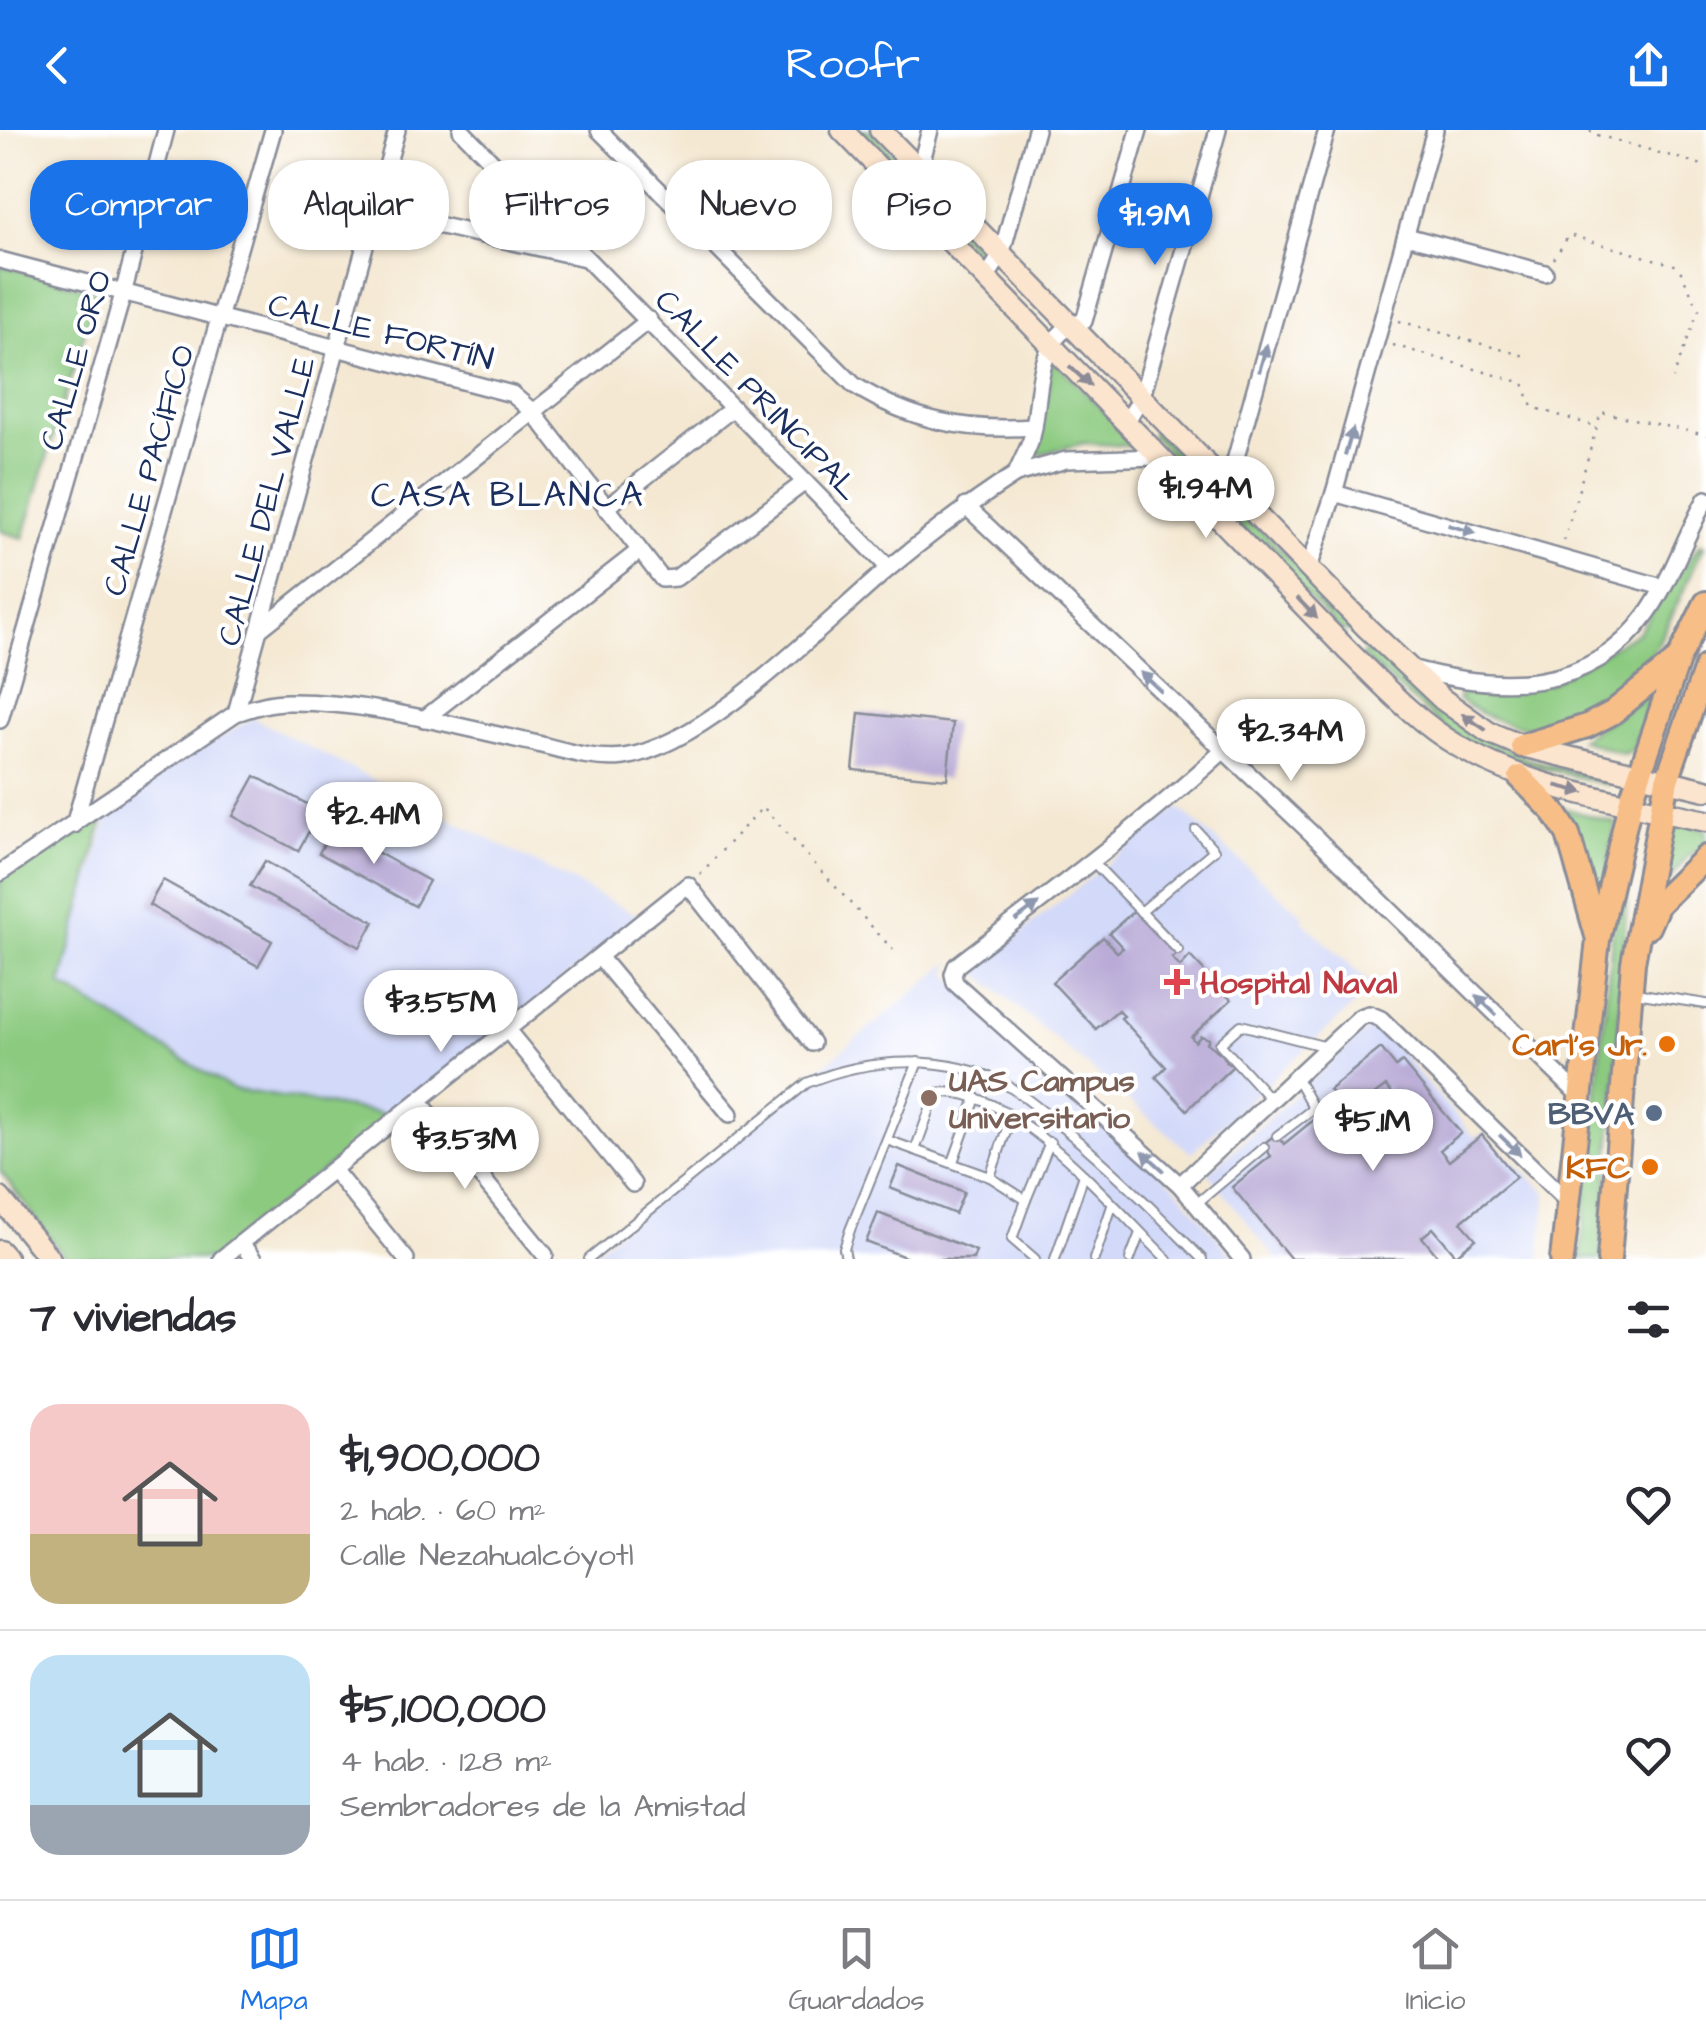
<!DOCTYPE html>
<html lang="es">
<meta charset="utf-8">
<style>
body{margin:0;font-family:"Architects Daughter",sans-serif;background:#f7f7f7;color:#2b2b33;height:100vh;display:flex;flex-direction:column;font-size:38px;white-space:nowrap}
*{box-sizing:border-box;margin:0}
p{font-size:32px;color:#7c7c81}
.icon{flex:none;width:55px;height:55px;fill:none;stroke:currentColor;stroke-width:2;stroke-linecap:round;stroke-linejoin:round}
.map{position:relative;height:1129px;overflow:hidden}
.sheet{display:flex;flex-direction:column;background:#fff;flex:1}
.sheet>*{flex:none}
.top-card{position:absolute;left:30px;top:30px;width:1000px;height:90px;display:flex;gap:20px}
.price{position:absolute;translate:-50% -85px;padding:0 22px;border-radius:35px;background:#fff;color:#222;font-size:32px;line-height:65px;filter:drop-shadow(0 2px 5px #0008)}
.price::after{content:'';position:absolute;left:50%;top:60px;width:30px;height:22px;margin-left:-15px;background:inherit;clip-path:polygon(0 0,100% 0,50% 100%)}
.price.on{background:#1a73e8;color:#fff}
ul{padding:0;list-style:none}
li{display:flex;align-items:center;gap:30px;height:250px;padding:0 30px}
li+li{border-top:2px solid #e1e1e2}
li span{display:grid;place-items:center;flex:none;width:280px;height:200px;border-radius:30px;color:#555}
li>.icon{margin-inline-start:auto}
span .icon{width:120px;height:120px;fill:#fffc;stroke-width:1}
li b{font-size:42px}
h2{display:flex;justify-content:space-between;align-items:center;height:120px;padding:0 30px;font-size:42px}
.tag{padding:0 35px;border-radius:40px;background:#fff;box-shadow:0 2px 8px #0004;font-size:35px;line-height:90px}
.tag.on{background:#1a73e8;color:#fff}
header{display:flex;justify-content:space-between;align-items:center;height:130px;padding:0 30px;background:#1a73e8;color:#fff;font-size:45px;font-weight:600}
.dock{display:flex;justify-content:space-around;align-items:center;height:140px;border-top:2px solid #e1e1e2;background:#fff;font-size:28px;color:#7c7c81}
.dock a{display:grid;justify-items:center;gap:5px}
.dock .on{color:#1a73e8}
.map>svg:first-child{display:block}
.built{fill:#d2d9f9}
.green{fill:#8cca80;stroke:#547c6f;stroke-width:2.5}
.building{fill:#b9abd7;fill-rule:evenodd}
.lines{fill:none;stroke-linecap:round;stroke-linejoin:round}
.lane-casing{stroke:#888c98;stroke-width:12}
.street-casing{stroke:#888c98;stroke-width:20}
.secondary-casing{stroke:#888c98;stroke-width:25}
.primary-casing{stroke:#888c98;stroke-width:28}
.path{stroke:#888c98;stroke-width:2.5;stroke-dasharray:2.5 8;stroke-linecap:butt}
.lane{stroke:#fff;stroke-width:8}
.street{stroke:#fff;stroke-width:15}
.secondary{stroke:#fce5cf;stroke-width:20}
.primary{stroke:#f7be88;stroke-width:22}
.oneway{fill:#8d97ae}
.oneway2{fill:#8c8a96}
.health-dot{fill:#e0444e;stroke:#fff;stroke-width:4}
.food-dot{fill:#e8710a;stroke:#fff;stroke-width:4}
.education-dot{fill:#8d6e63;stroke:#fff;stroke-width:4}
.service-dot{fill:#5c6f8a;stroke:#fff;stroke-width:4}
.labels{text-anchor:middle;stroke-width:8;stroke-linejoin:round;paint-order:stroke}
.street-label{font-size:32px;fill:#1b2f5e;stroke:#fff}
.health-label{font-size:32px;font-weight:bold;fill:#be3a42;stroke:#fff;text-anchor:start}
.food-label{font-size:32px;font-weight:bold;fill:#c56008;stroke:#fff;text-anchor:end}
.education-label{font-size:32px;font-weight:bold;fill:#785e54;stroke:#fff;text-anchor:start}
.service-label{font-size:32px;font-weight:bold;fill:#4e5e75;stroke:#fff;text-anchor:end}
.neighbourhood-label{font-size:35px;letter-spacing:2.5px;fill:#1b2f5e;stroke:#fff}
</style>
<header><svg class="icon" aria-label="back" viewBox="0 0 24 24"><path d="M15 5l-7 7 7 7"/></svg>Roofr<svg class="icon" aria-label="share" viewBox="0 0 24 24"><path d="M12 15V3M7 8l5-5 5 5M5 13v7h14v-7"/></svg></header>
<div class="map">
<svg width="1706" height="1129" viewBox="0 0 1706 1129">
<rect width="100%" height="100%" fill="#fff"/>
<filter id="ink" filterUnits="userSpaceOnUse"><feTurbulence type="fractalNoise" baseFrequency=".01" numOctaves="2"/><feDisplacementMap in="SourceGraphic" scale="20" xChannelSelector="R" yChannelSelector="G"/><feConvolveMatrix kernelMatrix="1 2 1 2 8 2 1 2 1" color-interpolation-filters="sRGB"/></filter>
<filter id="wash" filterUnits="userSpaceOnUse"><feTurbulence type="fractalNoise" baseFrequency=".0048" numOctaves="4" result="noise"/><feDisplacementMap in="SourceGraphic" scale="40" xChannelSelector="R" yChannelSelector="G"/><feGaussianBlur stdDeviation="2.25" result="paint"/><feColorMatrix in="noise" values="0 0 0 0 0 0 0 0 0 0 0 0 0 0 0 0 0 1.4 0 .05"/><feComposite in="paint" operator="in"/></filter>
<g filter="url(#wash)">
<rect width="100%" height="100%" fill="#f4e8d2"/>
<!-- built -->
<g class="built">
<polygon points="253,588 641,787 393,985 232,959 61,855 111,673"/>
<polygon points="1178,677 1304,786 1302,790 1374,857 1191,1023 978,844 982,834"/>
<polygon points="951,832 948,845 1179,1061 1235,1129 585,1129"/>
<polygon points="1375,893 1475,1008 1483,1003 1547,1063 1540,1129 1276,1129 1208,1043"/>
</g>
<!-- green -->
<g class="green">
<polygon points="854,0 871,0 993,123 987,133"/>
<polygon points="0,135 97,161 23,408 0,401"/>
<polygon points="1051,227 1139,317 1085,313 1031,326 1047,267"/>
<polygon points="1157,296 1354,493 1352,502 1341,501 1152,305"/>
<path d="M1700,414l4,2c-19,38 -46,108 -72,138 -46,53 -121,56 -174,15l10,-12 81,-4 89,-51z"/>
<polygon points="1372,519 1483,608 1528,629 1608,651 1607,655 1487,623 1452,604 1363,528 1364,520"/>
<polygon points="1649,564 1651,568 1633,620 1623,624 1580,609"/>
<polygon points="107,675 61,855 232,959 393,985 213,1129 66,1129 0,1041 0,746"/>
<polygon points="1559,677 1616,693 1603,765 1597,763"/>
<polygon points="1639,682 1628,747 1616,952 1601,1129 1580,1129 1612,807"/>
<polygon points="1671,691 1706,699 1706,715 1688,726 1658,765 1653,761"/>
</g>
<g id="blocks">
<!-- building -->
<g class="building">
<polygon points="859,583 953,593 947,649 853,640"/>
<polygon points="255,646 320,681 298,721 233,686"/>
<polygon points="333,698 429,751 415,776 319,723"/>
<polygon points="265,731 374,792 360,817 250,756"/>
<polygon points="163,750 272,811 258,836 149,775"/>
<polygon points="1135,780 1176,825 1172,828 1180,837 1190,826 1231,870 1191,907 1195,912 1201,906 1209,909 1207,913 1223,925 1227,933 1234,935 1187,980 1156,947 1166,937 1121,888 1124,886 1118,880 1096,899 1052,852 1103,807 1117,822 1123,818 1109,803"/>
<path d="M1381,918l15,19 6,-5 59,71 -21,17 9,11 33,-26 34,42 -55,45 15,17 -20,16 -23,-27 -11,9 18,22h-149l-59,-72 39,-31 -9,-11 14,-11 8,10 54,-44 -9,-10zM1386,956l31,38 -13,11 -32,-38z"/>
<polygon points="899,1036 964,1062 955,1084 890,1058"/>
<polygon points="878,1083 976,1121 973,1129 910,1129 866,1112"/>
</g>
</g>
</g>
<g filter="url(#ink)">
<use href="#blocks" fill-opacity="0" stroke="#888c98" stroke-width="2.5"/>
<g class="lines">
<!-- lane casing -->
<g class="lane-casing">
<g id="lane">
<polyline points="1093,732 1178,820"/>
<polyline points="1141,782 1214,720 1196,700"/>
<polyline points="1635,863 1706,874"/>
<polyline points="1273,972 1220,914 1241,895 1327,917"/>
<polyline points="1277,1006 1310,981 1312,976 1296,947"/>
<polyline points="887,1010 990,1047 1026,1070 1012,1109 1035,1129"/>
<path d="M915,1020l21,-57c74,-12 180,117 231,166"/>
<polyline points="953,1032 976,968"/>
<polyline points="990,1047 1011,987"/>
<polyline points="1026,1070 1050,1012"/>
<polyline points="1196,1074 1264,1017"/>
<path d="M589,1129l218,-176c61,-26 142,-30 201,3 21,13 42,31 61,47 47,39 90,82 133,126"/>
<polyline points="846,1129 844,1119 850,1100 918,932"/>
<polyline points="1055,1129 1084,1045"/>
<polyline points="1094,1129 1112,1076"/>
<polyline points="1130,1129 1140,1103"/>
</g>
</g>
<!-- street casing -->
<g class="street-casing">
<g id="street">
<polyline points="461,0 889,438"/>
<path d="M599,0l255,255c57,36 113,47 180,42"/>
<path d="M1139,0l-55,191c-51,12 -42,77 -52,116 -4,13 -11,25 -16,37l50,-14 93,-3"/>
<polyline points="919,42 930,0"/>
<polyline points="374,81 585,128"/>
<polyline points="1406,106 1545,143"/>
<polyline points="0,130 512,264 533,282 662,449 676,448 805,352"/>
<polyline points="986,148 1001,125 1036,0"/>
<polyline points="1127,291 1142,266 1218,0"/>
<polyline points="1228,356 1327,0"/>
<polyline points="1334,363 1662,457"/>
<polyline points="966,376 1312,704 1581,967"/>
<polyline points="606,378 733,278"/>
<polyline points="1309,438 1334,363 1435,0"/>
<polyline points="259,500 649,190"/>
<path d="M1410,538c87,24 179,27 237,-54 24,-34 38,-78 59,-115"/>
<polyline points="236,583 397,0"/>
<polyline points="424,589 639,421"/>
<polyline points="0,590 123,164 166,0"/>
<path d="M1224,620c-85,78 -177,146 -268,216l-3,8 2,9 225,202 62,74"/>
<polyline points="74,695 273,0"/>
<path d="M0,743l236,-160c16,-5 33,-11 51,-11 83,-1 167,24 247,41 28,7 61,18 90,14 82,-12 199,-133 264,-188 41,-34 83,-66 128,-95"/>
<polyline points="600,828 730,984"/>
<polyline points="508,901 633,1054"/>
<polyline points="419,971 545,1125"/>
<polyline points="334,1041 406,1129"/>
<polyline points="1180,1055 1360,887 1369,884 1381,889 1567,1071"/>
<polyline points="241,1113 253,1129"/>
<polyline points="221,1129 688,755 812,913"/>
</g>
</g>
<!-- secondary casing -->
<g class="secondary-casing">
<g id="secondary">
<path d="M842,0l506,521c34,33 69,71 110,95 71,43 167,57 248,75"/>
<polyline points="880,0 1367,498 1442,569 1488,602 1522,616 1706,660"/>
<polyline points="0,1068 50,1129"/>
<polyline points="0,1121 7,1129"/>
</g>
</g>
<!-- primary casing -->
<g class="primary-casing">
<g id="primary">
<polyline points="1522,616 1587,596 1612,583 1675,532"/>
<polyline points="1520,647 1554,682 1568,704 1597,806"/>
<polyline points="1648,797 1658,774 1706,727"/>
<polyline points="1562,1129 1598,810 1630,673 1678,530 1706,473"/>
<polyline points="1609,1129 1633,833 1667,650 1706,537"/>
</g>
</g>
<!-- path -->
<g class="path">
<polyline points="1591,0 1590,3 1706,36"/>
<polyline points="1554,129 1569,105 1678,136 1699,179 1673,248"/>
<polyline points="1399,191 1525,226"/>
<polyline points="1393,215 1523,253 1532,277 1594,296"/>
<polyline points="1564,411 1601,282 1706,305"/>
<polyline points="700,744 763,677 893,820"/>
</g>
<!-- lane -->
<use href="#lane" class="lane"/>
<!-- street -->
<use href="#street" class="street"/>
<!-- secondary -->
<use href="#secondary" class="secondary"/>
<!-- primary -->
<use href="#primary" class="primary"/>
</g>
<!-- one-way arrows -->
<defs><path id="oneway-solid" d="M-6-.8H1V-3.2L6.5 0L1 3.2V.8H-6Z" transform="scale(2.5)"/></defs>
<g class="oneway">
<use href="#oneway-solid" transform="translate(1263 228) rotate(-74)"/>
<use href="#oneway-solid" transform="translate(1349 312) rotate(-74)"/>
<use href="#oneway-solid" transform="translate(1462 399) rotate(16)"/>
<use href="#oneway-solid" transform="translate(1151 552) rotate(-137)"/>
<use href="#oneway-solid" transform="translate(1027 782) rotate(-37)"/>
<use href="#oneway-solid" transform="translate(1486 875) rotate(-136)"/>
<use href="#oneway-solid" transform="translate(1510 1015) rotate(44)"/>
<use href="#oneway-solid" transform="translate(1153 1031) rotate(-138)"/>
</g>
<g class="oneway2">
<use href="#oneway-solid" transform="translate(1080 246) rotate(43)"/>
<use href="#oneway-solid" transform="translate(1307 478) rotate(46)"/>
<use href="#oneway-solid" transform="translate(1474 592) rotate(-146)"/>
<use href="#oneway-solid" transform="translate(1570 659) rotate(14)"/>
</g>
</g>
<!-- markers -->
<path class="health-dot" d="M1172 837h10v10h10v10h-10v10h-10v-10h-10v-10h10z"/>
<g class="food-dot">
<circle cx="1667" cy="914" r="10"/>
<circle cx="1650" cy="1037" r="10"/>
</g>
<circle class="education-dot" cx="929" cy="968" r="10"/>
<circle class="service-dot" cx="1654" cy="983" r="10"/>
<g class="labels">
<!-- street labels -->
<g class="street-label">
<text transform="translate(381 201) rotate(14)" y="11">CALLE FORTÍN</text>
<text transform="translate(75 230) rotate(-74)" y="11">CALLE ORO</text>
<text transform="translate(758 264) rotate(46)" y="11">CALLE PRINCIPAL</text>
<text transform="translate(148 340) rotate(-74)" y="11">CALLE PACÍFICO</text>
<text transform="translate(266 371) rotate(-75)" y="11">CALLE DEL VALLE</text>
</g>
<!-- health labels -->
<g class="health-label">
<text x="1200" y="863">Hospital Naval</text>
</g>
<!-- food labels -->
<g class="food-label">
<text x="1647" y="925">Carl's Jr.</text>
<text x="1630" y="1048">KFC</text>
</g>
<!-- education labels -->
<g class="education-label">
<text x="949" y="961">UAS Campus<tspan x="949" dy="37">Universitario</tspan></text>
</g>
<!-- service labels -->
<g class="service-label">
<text x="1634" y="994">BBVA</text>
</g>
<!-- neighbourhood labels -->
<g class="neighbourhood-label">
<text x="508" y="376">CASA BLANCA</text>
</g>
</g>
</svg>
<b class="price on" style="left:1155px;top:138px">$1.9M</b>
<b class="price" style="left:1206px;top:411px">$1.94M</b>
<b class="price" style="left:1291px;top:654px">$2.34M</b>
<b class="price" style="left:374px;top:737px">$2.41M</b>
<b class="price" style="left:441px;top:925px">$3.55M</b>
<b class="price" style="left:1373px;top:1044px">$5.1M</b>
<b class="price" style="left:465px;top:1062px">$3.53M</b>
<div class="top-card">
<a class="tag on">Comprar</a>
<a class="tag">Alquilar</a>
<a class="tag">Filtros</a>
<a class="tag">Nuevo</a>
<a class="tag">Piso</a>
</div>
</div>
<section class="sheet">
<h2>7 viviendas<svg class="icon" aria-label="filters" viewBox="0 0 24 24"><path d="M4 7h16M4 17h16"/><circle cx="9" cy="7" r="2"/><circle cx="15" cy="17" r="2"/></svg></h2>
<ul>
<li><span style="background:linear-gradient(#f6c9c9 65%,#c2b280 0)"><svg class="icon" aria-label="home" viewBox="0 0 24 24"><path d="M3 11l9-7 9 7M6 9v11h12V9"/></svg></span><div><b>$1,900,000</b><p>2 hab. · 60 m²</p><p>Calle Nezahualcóyotl</p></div><svg class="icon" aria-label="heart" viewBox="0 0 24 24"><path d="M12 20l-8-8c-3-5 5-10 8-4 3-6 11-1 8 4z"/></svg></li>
<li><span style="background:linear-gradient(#bfe0f5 75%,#9aa5b1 0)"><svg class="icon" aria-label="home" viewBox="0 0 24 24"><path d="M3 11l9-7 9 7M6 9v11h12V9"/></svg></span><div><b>$5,100,000</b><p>4 hab. · 128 m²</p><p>Sembradores de la Amistad</p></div><svg class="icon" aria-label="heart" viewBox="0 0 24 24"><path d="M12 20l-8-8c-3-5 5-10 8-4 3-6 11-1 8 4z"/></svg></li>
</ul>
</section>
<nav class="dock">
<a class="on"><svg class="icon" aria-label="map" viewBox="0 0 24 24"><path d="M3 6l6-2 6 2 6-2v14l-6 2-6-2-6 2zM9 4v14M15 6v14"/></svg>Mapa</a>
<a><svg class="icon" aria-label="saved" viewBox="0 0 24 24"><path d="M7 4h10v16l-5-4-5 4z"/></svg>Guardados</a>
<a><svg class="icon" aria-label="home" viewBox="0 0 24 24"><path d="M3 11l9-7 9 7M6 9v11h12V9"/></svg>Inicio</a>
</nav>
